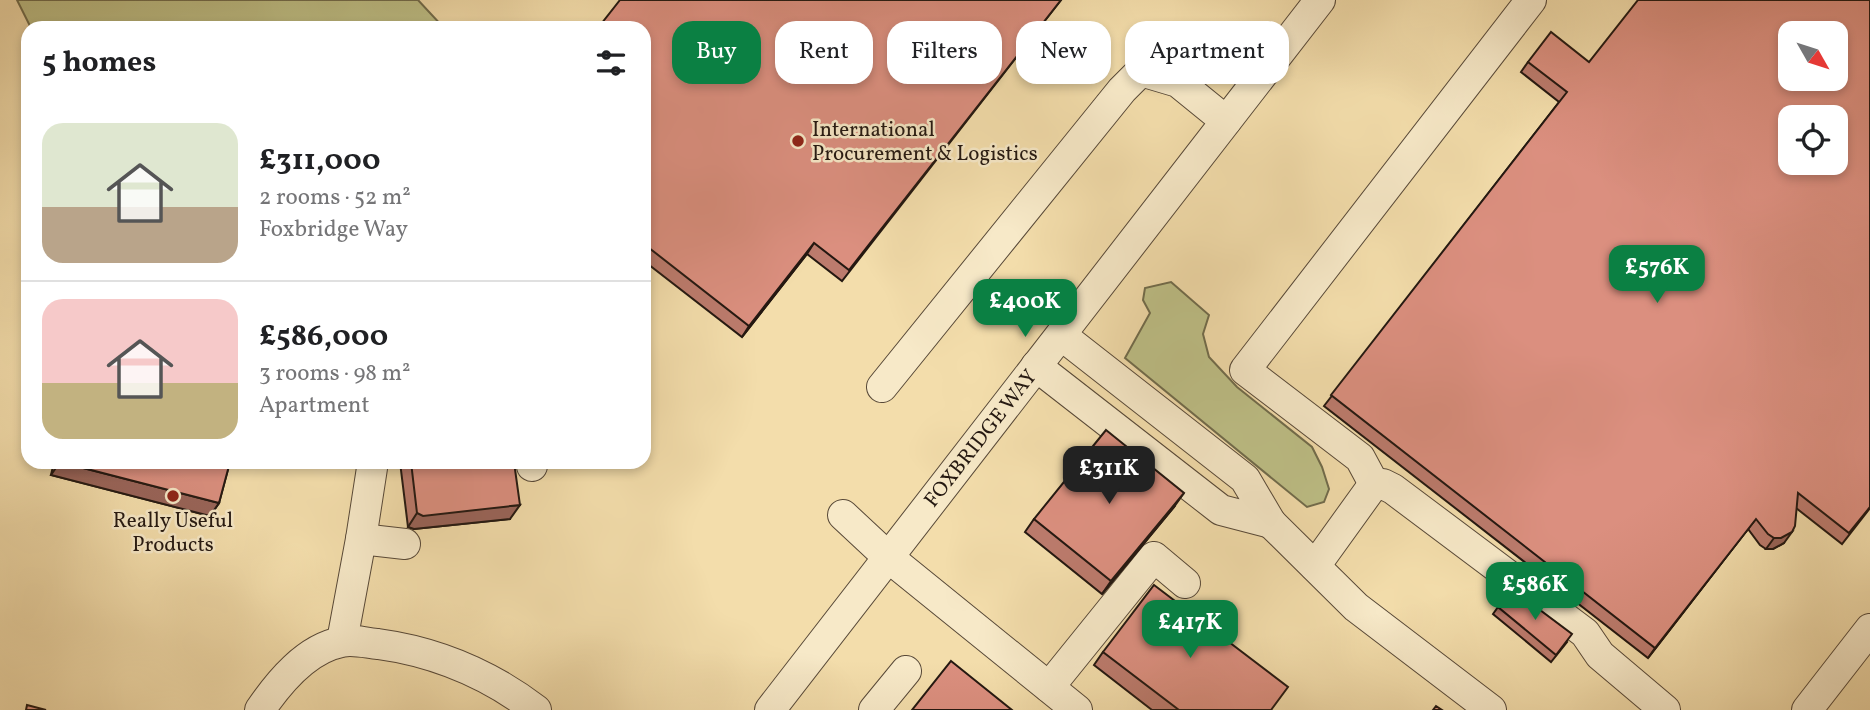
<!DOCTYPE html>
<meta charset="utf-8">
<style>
body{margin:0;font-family:Vollkorn,serif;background:#f6f6f6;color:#202124;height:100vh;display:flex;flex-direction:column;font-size:26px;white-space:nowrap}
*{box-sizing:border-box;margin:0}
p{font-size:23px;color:#757577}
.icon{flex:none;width:38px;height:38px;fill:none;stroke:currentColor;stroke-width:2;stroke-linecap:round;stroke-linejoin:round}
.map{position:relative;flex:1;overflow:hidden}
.details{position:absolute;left:21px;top:21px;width:630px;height:448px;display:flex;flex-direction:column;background:#fff;border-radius:21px;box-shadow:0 4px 10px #0003}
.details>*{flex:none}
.hud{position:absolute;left:672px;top:21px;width:665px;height:63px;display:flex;gap:14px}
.needle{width:46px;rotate:129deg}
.fabs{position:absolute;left:1778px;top:21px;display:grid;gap:14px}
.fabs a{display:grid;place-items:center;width:70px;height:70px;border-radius:14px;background:#fff;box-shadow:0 4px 10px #0003;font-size:35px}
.price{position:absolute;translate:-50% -60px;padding:0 16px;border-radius:14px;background:#0b8043;color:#fff;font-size:23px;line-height:46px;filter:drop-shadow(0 2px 4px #0008)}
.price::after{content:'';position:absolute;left:50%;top:42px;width:21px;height:16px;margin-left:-10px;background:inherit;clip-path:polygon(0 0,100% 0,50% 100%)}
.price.on{background:#222;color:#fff}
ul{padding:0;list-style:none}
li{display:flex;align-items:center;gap:21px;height:175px;padding:0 21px}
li+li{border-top:2px solid #e0e0e0}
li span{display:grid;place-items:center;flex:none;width:196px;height:140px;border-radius:21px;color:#555}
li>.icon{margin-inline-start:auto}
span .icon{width:84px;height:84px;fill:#fffc;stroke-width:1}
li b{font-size:30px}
h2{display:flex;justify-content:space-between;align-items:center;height:84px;padding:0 21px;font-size:30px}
.chip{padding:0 24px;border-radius:21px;background:#fff;box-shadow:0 4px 10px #0003;font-size:24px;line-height:63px}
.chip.on{background:#0b8043;color:#fff}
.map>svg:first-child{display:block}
.green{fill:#bec087;stroke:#716c4c;stroke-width:2}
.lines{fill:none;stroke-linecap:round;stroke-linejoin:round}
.minor-casing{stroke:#584938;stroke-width:32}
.minor{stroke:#f7e9c8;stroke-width:30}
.wall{fill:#bc7b6d;stroke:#241811;stroke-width:2}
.shaded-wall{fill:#996459;stroke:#241811;stroke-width:2}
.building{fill:#db8f7f;stroke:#241811;stroke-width:2;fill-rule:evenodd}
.poi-dot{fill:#8f2418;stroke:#f7e9c8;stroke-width:2.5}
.labels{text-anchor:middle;stroke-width:5;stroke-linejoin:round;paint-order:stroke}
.poi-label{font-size:21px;fill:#241811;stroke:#f7e9c8;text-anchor:start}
.street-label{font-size:21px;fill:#241811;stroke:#f7e9c8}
</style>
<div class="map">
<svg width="1870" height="710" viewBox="0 0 1870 710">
<rect width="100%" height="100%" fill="#f3ddab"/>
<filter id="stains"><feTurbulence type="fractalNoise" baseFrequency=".00286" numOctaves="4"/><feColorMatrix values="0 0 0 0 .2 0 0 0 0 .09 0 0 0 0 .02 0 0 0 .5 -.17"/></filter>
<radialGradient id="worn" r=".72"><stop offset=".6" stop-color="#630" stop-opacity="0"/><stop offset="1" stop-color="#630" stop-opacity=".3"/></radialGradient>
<!-- green -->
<g class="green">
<polygon points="17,0 418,0 444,28 31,28"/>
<polygon points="1171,282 1209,315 1203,334 1209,357 1237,387 1312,447 1322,467 1329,489 1324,502 1307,507 1125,358 1150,313 1143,300 1145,288"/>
</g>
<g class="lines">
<!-- minor casing -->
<g class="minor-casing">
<g id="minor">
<polyline points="1036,366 1221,510 1271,523 1245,479 1061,335"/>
<polyline points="882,387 1122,90 1141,71 1178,82 1226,121"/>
<polyline points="531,462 532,466"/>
<polyline points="1374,484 1360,458 1245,370 1531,0"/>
<polyline points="843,515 888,557 1077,710"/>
<polyline points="1271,523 1356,607 1491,710"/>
<polyline points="361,539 405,544"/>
<polyline points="1315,566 1374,484 1383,484 1393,489 1585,633 1600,655 1665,710"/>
<polyline points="342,641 361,539 372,468 370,462"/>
<polyline points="1049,687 1154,557 1185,583"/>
<path d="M260,710c19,-28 46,-61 81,-68 11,-3 26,1 37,2 59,8 111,30 158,66"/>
<polyline points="770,710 1320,0"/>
<polyline points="874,710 906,671"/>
<polyline points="1807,710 1870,629"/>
</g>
</g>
<!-- minor -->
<use href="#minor" class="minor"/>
</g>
<!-- wall -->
<g class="wall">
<polygon points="620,0 1061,0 842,281 807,254 742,337 644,261 644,28"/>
<polygon points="1870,0 1870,508 1842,544 1796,508 1784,543 1773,549 1766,549 1760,545 1748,529 1648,658 1324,406 1559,102 1521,72 1528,62 1589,62"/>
<polygon points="54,462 230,462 219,503 210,516 51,475"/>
<polygon points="400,462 514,462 510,519 414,529 408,527"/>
<polygon points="1174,507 1102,594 1025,532 1034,519"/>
<polygon points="1498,607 1567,642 1551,662 1493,614"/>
<polygon points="1103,652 1272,710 1152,710 1094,665"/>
</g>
<!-- shaded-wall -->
<g class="shaded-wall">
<polygon points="814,243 807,254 742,337 749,326"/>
<polygon points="60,462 219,503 210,516 51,475"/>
<polygon points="1184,493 1174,507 1102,594 1111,581"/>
<polygon points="520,505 510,519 414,529 408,527 417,513"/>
<polygon points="1756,519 1748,529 1648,658 1655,648"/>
<polygon points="1792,532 1784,543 1773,549 1766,549 1774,538"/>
</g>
<!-- building -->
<g class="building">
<polygon points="620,0 1061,0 849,270 814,243 749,326 644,244 644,28 598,28"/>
<path d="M1638,0h232v507l-21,26 -51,-40 -3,33 -3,6 -11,6h-7l-6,-4 -12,-15 -101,129 -324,-253 236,-303 -39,-30 23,-30 38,30zM1790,33h46v46h-46zM1790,117h46v46h-46z"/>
<polygon points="1106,430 1184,493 1111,581 1034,519"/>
<polygon points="60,462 230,462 219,503"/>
<polygon points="411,462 514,462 520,505 423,516 417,513"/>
<polygon points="1154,585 1288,687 1271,710 1179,710 1103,652"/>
<polygon points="1512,589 1572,634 1556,655 1498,607"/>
<polygon points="951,661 1012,710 912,710"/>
<polygon points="27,705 46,710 26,710"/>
<polygon points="1436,706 1442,710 1433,710"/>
</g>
<!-- markers -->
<g class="poi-dot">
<circle cx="798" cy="141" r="7"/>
<circle cx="173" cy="496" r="7"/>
</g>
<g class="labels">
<!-- poi labels -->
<g class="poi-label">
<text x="812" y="136">International<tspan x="812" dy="24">Procurement &amp; Logistics</tspan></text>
<text x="173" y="527" text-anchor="middle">Really Useful<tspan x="173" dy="24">Products</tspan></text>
</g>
<!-- street labels -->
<g class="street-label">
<text transform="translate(980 438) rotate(-52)" y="7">FOXBRIDGE WAY</text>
</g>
</g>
<rect width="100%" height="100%" filter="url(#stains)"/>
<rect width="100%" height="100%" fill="url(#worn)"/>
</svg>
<div class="fabs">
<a><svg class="needle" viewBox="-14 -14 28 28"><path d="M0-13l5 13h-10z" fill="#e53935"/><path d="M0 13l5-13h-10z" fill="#757577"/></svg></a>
<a><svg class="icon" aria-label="locate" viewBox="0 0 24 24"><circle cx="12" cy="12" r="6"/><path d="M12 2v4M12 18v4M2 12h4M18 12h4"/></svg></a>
</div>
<b class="price" style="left:1657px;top:305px">£576K</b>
<b class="price" style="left:1025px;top:339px">£400K</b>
<b class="price on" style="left:1109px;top:506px">£311K</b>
<b class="price" style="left:1535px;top:622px">£586K</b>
<b class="price" style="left:1190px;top:660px">£417K</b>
<div class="hud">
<a class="chip on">Buy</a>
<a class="chip">Rent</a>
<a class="chip">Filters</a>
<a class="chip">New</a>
<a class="chip">Apartment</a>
</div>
<section class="details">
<h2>5 homes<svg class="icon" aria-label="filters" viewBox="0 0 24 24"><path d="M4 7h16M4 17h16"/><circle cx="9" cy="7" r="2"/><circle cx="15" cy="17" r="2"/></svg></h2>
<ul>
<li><span style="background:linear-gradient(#dfe7d0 60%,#b9a48a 0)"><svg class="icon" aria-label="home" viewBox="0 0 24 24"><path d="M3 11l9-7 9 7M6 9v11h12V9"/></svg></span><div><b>£311,000</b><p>2 rooms · 52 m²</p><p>Foxbridge Way</p></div></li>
<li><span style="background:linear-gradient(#f6c9c9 60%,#c2b280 0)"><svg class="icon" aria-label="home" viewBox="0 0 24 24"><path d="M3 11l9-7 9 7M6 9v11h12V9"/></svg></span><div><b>£586,000</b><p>3 rooms · 98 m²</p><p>Apartment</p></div></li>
</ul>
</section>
</div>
